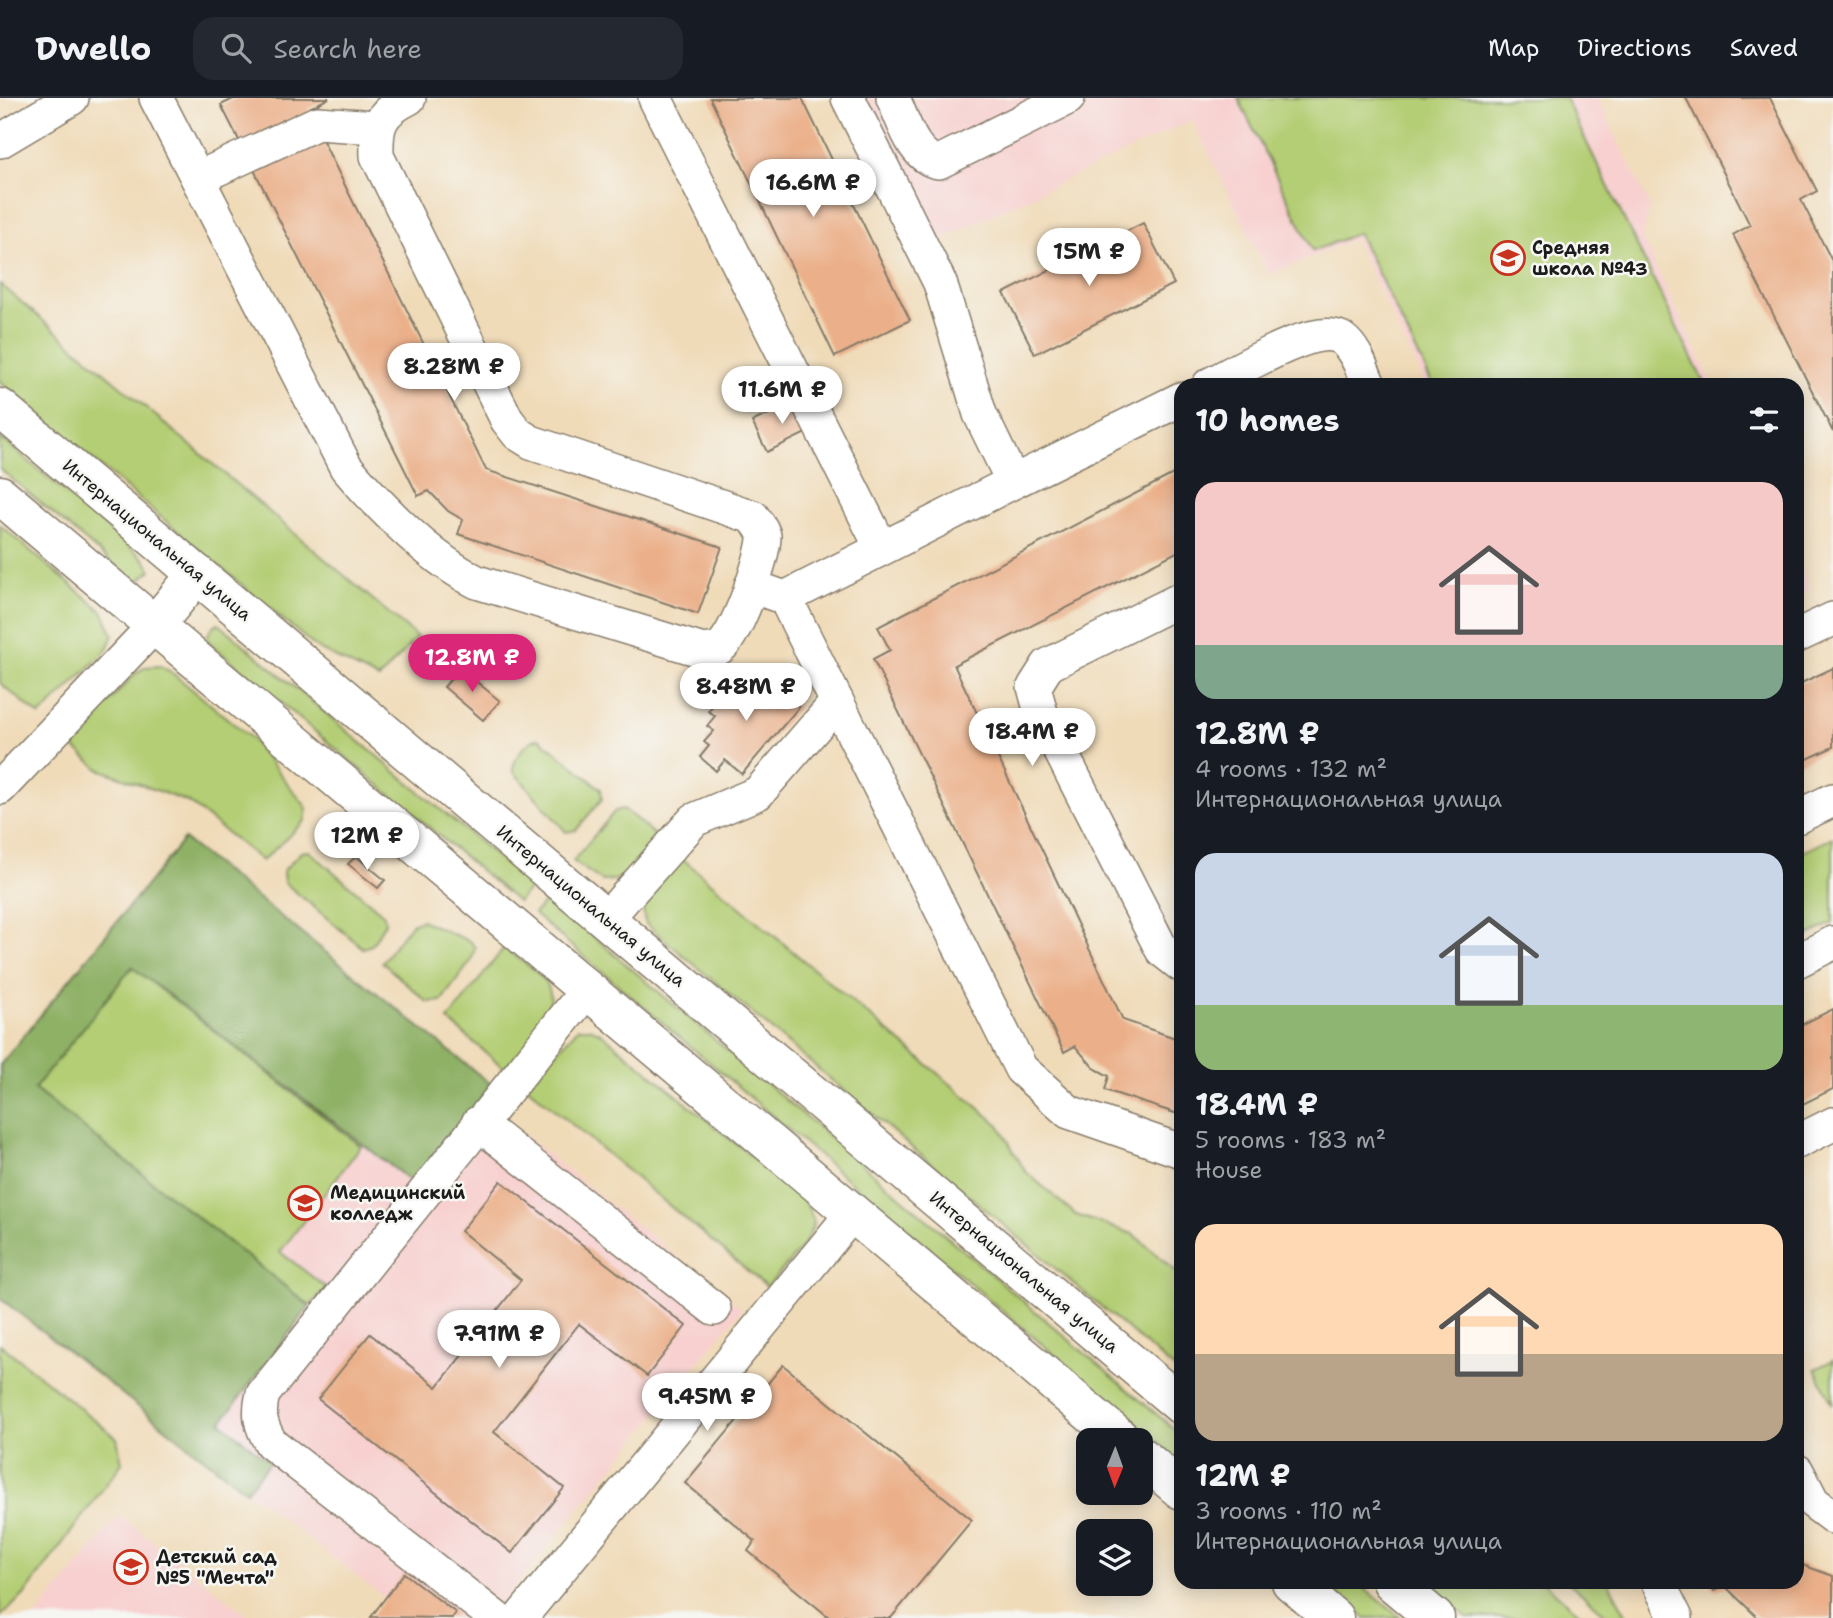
<!DOCTYPE html>
<meta charset="utf-8">
<style>
body{margin:0;font-family:"Shantell Sans",sans-serif;background:#242831;color:#f1f3f6;height:100vh;display:flex;flex-direction:column;font-size:26px;white-space:nowrap}
*{box-sizing:border-box;margin:0}
p{font-size:23px;color:#9ea1a6}
.icon{flex:none;width:38px;height:38px;fill:none;stroke:currentColor;stroke-width:2;stroke-linecap:round;stroke-linejoin:round}
.map{position:relative;flex:1;overflow:hidden}
.panel{position:absolute;left:1174px;top:280px;width:630px;height:1211px;display:flex;flex-direction:column;background:#171b24;border-radius:21px;box-shadow:0 4px 18px #0003}
.panel>*{flex:none}
.needle{width:46px;rotate:181deg}
.buttons{position:absolute;left:1076px;top:1330px;display:grid;gap:14px}
.buttons a{display:grid;place-items:center;width:77px;height:77px;border-radius:14px;background:#171b24;box-shadow:0 4px 18px #0003;font-size:35px}
.price{position:absolute;translate:-50% -60px;padding:0 16px;border-radius:24px;background:#fff;color:#222;font-size:23px;line-height:46px;filter:drop-shadow(0 2px 4px #0008)}
.price::after{content:'';position:absolute;left:50%;top:42px;width:21px;height:16px;margin-left:-10px;background:inherit;clip-path:polygon(0 0,100% 0,50% 100%)}
.price.on{background:#db2777;color:#fff}
ul{padding:0;list-style:none}
li{display:grid;align-content:center;gap:14px;height:371px;padding:0 21px}
li span{display:grid;place-items:center;height:217px;border-radius:21px;color:#555}
li>.icon{margin-inline-start:auto}
span .icon{width:126px;height:126px;fill:#fffc;stroke-width:1}
li b{font-size:30px}
h2{display:flex;justify-content:space-between;align-items:center;height:84px;padding:0 21px;font-size:30px}
header{display:flex;align-items:center;gap:42px;box-sizing:border-box;height:98px;padding:0 35px;background:#171b24;border-bottom:2px solid #363941}
header strong{font-size:33px}
nav{display:flex;gap:38px;margin-inline-start:auto;font-size:24px}
.search{width:490px;height:63px;background:#242831;display:flex;align-items:center;gap:18px;box-sizing:border-box;padding:0 24px;border-radius:21px;color:#9ea1a6;font-size:26px}
.map>svg:first-child{display:block}
.built{fill:#f7d0cf}
.green{fill:#b4ce74;stroke:#687548;stroke-width:2}
.forest{fill:#8fb166;stroke:#566641;stroke-width:2}
.building{fill:#ebb08a}
.lines{fill:none;stroke-linecap:round;stroke-linejoin:round}
.minor-casing{stroke:#867c6a;stroke-width:36}
.major-casing{stroke:#867c6a;stroke-width:41}
.minor{stroke:#fff;stroke-width:33}
.major{stroke:#fff;stroke-width:38}
.labels{text-anchor:middle;stroke-width:5;stroke-linejoin:round;paint-order:stroke}
.poi-label{font-size:18px;font-weight:bold;fill:#1c1c1c;stroke:#f6f6f2;text-anchor:start}
.street-label{font-size:18px;fill:#1c1c1c;stroke:#f6f6f2}
</style>
<header>
<strong>Dwello</strong>
<div class="search"><svg class="icon" aria-label="search" viewBox="0 0 24 24"><circle cx="10" cy="10" r="6"/><path d="M15 15l6 6"/></svg>Search here</div>
<nav><a>Map</a><a>Directions</a><a>Saved</a></nav>
</header>
<div class="map">
<svg width="1833" height="1520" viewBox="0 0 1833 1520">
<rect width="100%" height="100%" fill="#f6f6f2"/>
<filter id="ink" filterUnits="userSpaceOnUse"><feTurbulence type="fractalNoise" baseFrequency=".0143" numOctaves="2"/><feDisplacementMap in="SourceGraphic" scale="14" xChannelSelector="R" yChannelSelector="G"/><feConvolveMatrix kernelMatrix="1 2 1 2 8 2 1 2 1" color-interpolation-filters="sRGB"/></filter>
<filter id="wash" filterUnits="userSpaceOnUse"><feTurbulence type="fractalNoise" baseFrequency=".00686" numOctaves="4" result="noise"/><feDisplacementMap in="SourceGraphic" scale="28" xChannelSelector="R" yChannelSelector="G"/><feGaussianBlur stdDeviation="1.57" result="paint"/><feColorMatrix in="noise" values="0 0 0 0 0 0 0 0 0 0 0 0 0 0 0 0 0 1.4 0 .05"/><feComposite in="paint" operator="in"/></filter>
<g filter="url(#wash)">
<rect width="100%" height="100%" fill="#f0dbb9"/>
<!-- built -->
<g class="built">
<polygon points="868,0 1597,0 1650,108 1642,140 1713,287 1426,287 1354,141 1269,177 1192,22 940,142"/>
<polygon points="1797,463 1811,491 1797,496"/>
<polygon points="184,741 480,1002 742,1211 489,1520 372,1520 385,1500 0,1200 0,967"/>
<polygon points="119,1417 251,1520 35,1520"/>
</g>
<!-- green -->
<g class="green">
<polygon points="1238,0 1565,0 1705,287 1433,287 1358,135 1313,153"/>
<polygon points="0,186 417,539 379,581 318,551 0,284"/>
<polygon points="0,339 144,461 151,472 138,483 130,480 0,371"/>
<polygon points="0,427 102,513 113,537 106,553 40,618 0,585"/>
<polygon points="219,526 532,788 518,804 211,546 207,538 214,527"/>
<polygon points="160,568 171,574 251,640 307,710 305,723 262,763 188,704 99,671 70,646 134,577 145,569"/>
<path d="M539,640l62,51 1,10 -26,31 -10,2 -53,-61c0,-14 13,-29 26,-33z"/>
<polygon points="624,711 658,740 624,781 602,783 573,763 615,713"/>
<polygon points="1833,739 1833,825 1797,843 1797,757"/>
<polygon points="309,753 384,817 385,825 372,847 363,850 284,784 283,773 301,754"/>
<path d="M678,757l321,270 26,46 51,44 57,19 48,42v95l-6,-2 -529,-445c-11,-28 15,-48 32,-69z"/>
<polygon points="548,800 1181,1337 1181,1364 534,816"/>
<polygon points="421,822 471,844 475,850 471,863 441,903 427,904 382,864 411,826"/>
<path d="M504,850c13,10 39,25 45,41 10,28 -29,60 -44,80l-57,-49z"/>
<polygon points="132,869 361,1048 280,1154 327,1190 310,1208 34,991"/>
<path d="M578,930h12l11,5 201,165c5,7 11,16 11,25 -1,18 -34,50 -46,64l-241,-201z"/>
<polygon points="0,1246 117,1340 122,1365 25,1496 0,1519"/>
<polygon points="1833,1262 1833,1307 1815,1271"/>
<polygon points="1322,1484 1357,1484 1401,1520 1365,1520"/>
<polygon points="1425,1484 1543,1484 1585,1520 1467,1520"/>
<polygon points="1568,1484 1608,1484 1628,1520 1610,1520"/>
</g>
<!-- forest -->
<polygon class="forest" points="184,741 492,987 412,1084 132,869 34,991 310,1208 221,1324 270,1364 246,1393 0,1200 0,967"/>
<g id="blocks">
<!-- building -->
<g class="building">
<polygon points="235,0 329,0 308,11 313,22 245,54 221,7"/>
<polygon points="710,0 802,0 910,222 835,259"/>
<polygon points="1686,0 1770,0 1817,93 1801,102 1833,165 1833,334 1733,137 1750,127"/>
<polygon points="316,29 486,372 722,449 698,516 458,436 463,422 448,413 429,393 418,398 248,60"/>
<polygon points="1143,125 1174,186 1035,256 1004,195"/>
<polygon points="797,302 812,332 767,354 752,324"/>
<polygon points="1181,372 1181,452 954,567 1123,922 1181,942 1181,1017 1105,992 1109,978 1094,970 1075,948 1064,954 873,561 890,552 878,529"/>
<polygon points="460,570 500,603 483,622 444,589"/>
<polygon points="1833,570 1833,649 1797,666 1797,587"/>
<polygon points="748,578 756,584 762,578 799,609 742,676 725,662 716,673 700,659 709,648 704,644 714,633 707,628 715,618 708,613 734,582 740,587"/>
<polygon points="356,758 385,782 378,790 348,766"/>
<polygon points="1833,911 1833,991 1797,1009 1797,929"/>
<polygon points="501,1083 686,1228 647,1278 579,1226 494,1334 564,1390 512,1455 318,1301 370,1236 437,1289 521,1182 461,1133"/>
<polygon points="783,1267 972,1422 891,1520 849,1520 845,1517 842,1520 830,1520 748,1453 755,1443 685,1385"/>
<polygon points="1797,1465 1833,1478 1833,1520 1758,1520 1725,1488 1714,1493 1710,1484 1797,1484"/>
<polygon points="404,1475 456,1515 452,1520 371,1519"/>
</g>
</g>
</g>
<g filter="url(#ink)">
<use href="#blocks" fill-opacity="0" stroke="#867c6a" stroke-width="2"/>
<g class="lines">
<!-- minor casing -->
<g class="minor-casing">
<g id="minor">
<path d="M156,0l190,369c35,41 83,91 131,115l226,69c5,-1 12,-1 16,-3 17,-9 46,-94 45,-112 -1,-7 -7,-13 -11,-19l-222,-75 -13,-8 -11,-14 -130,-264c-1,-31 2,-43 32,-58"/>
<polyline points="655,0 881,449"/>
<polyline points="848,0 940,185 980,316 1013,384 1181,301"/>
<path d="M893,0c10,21 20,61 46,64l129,-64"/>
<polyline points="0,43 72,0"/>
<polyline points="198,80 317,25 376,29"/>
<path d="M1209,287c27,-13 108,-64 133,-46 14,10 20,31 27,46"/>
<polyline points="751,488 785,500 1021,971 1069,1014 1181,1053"/>
<polyline points="785,500 1013,384"/>
<polyline points="1181,501 1048,567 1034,589 1041,615 1162,852 1181,867"/>
<polyline points="1797,538 1833,521"/>
<polyline points="0,690 155,527"/>
<polyline points="1797,719 1833,702"/>
<polyline points="606,821 694,722 758,695 837,604"/>
<polyline points="1797,863 1833,845"/>
<polyline points="478,1025 714,1211"/>
<polyline points="1797,1044 1833,1026"/>
<polyline points="1797,1373 1813,1404 1833,1419"/>
<polyline points="1658,1484 1676,1520"/>
<path d="M496,1520l-225,-175c-11,-18 -13,-29 -8,-49l324,-404"/>
<polyline points="520,1520 852,1116"/>
</g>
</g>
<!-- major casing -->
<g class="major-casing">
<g id="major">
<polyline points="0,310 1181,1307"/>
<polyline points="0,397 1122,1342"/>
<polyline points="155,527 197,476"/>
<polyline points="1141,1358 1181,1392"/>
<polyline points="1291,1484 1334,1520"/>
<polyline points="1392,1484 1435,1520"/>
</g>
</g>
<!-- minor -->
<use href="#minor" class="minor"/>
<!-- major -->
<use href="#major" class="major"/>
</g>
</g>
<!-- icons -->
<defs>
<g id="school-ring" transform="scale(1.75)"><circle r="9.5" fill="#f6f6f2" stroke="#c8321e" stroke-width="1.5"/><path d="M0-5L7-2L0 1L-7-2ZM-4 1L0 2.5L4 1V4Q0 6-4 4Z" fill="#c8321e"/></g>
<g id="university-ring" transform="scale(1.75)"><circle r="9.5" fill="#f6f6f2" stroke="#c8321e" stroke-width="1.5"/><path d="M0-5L7-2L0 1L-7-2ZM-4 1L0 2.5L4 1V4Q0 6-4 4Z" fill="#c8321e"/></g>
</defs>
<g fill-rule="evenodd">
<use href="#school-ring" x="1508" y="160"/>
<use href="#university-ring" x="305" y="1105"/>
<use href="#school-ring" x="131" y="1469"/>
</g>
<g class="labels">
<!-- poi labels -->
<g class="poi-label">
<text x="1532" y="156">Средняя<tspan x="1532" dy="21">школа №43</tspan></text>
<text x="330" y="1101">Медицинский<tspan x="330" dy="21">колледж</tspan></text>
<text x="156" y="1465">Детский сад<tspan x="156" dy="21">№5 "Мечта"</tspan></text>
</g>
<!-- street labels -->
<g class="street-label">
<text transform="translate(157 442) rotate(40)" y="6">Интернациональная улица</text>
<text transform="translate(591 808) rotate(40)" y="6">Интернациональная улица</text>
<text transform="translate(1024 1174) rotate(40)" y="6">Интернациональная улица</text>
</g>
</g>
</svg>
<div class="buttons">
<a><svg class="needle" viewBox="-14 -14 28 28"><path d="M0-13l5 13h-10z" fill="#e53935"/><path d="M0 13l5-13h-10z" fill="#9ea1a6"/></svg></a>
<a><svg class="icon" aria-label="layers" viewBox="0 0 24 24"><path d="M12 4l9 5-9 5-9-5zM3 14l9 5 9-5"/></svg></a>
</div>
<b class="price" style="left:813px;top:121px">16.6M ₽</b>
<b class="price" style="left:1089px;top:190px">15M ₽</b>
<b class="price" style="left:454px;top:305px">8.28M ₽</b>
<b class="price" style="left:782px;top:328px">11.6M ₽</b>
<b class="price on" style="left:472px;top:596px">12.8M ₽</b>
<b class="price" style="left:746px;top:625px">8.48M ₽</b>
<b class="price" style="left:1032px;top:670px">18.4M ₽</b>
<b class="price" style="left:367px;top:774px">12M ₽</b>
<b class="price" style="left:499px;top:1272px">7.91M ₽</b>
<b class="price" style="left:707px;top:1335px">9.45M ₽</b>
<section class="panel">
<h2>10 homes<svg class="icon" aria-label="filters" viewBox="0 0 24 24"><path d="M4 7h16M4 17h16"/><circle cx="9" cy="7" r="2"/><circle cx="15" cy="17" r="2"/></svg></h2>
<ul>
<li><span style="background:linear-gradient(#f6c9c9 75%,#7fa58c 0)"><svg class="icon" aria-label="home" viewBox="0 0 24 24"><path d="M3 11l9-7 9 7M6 9v11h12V9"/></svg></span><div><b>12.8M ₽</b><p>4 rooms · 132 m²</p><p>Интернациональная улица</p></div></li>
<li><span style="background:linear-gradient(#c9d6e8 70%,#8fb573 0)"><svg class="icon" aria-label="home" viewBox="0 0 24 24"><path d="M3 11l9-7 9 7M6 9v11h12V9"/></svg></span><div><b>18.4M ₽</b><p>5 rooms · 183 m²</p><p>House</p></div></li>
<li><span style="background:linear-gradient(#ffd9b3 60%,#b9a48a 0)"><svg class="icon" aria-label="home" viewBox="0 0 24 24"><path d="M3 11l9-7 9 7M6 9v11h12V9"/></svg></span><div><b>12M ₽</b><p>3 rooms · 110 m²</p><p>Интернациональная улица</p></div></li>
</ul>
</section>
</div>
